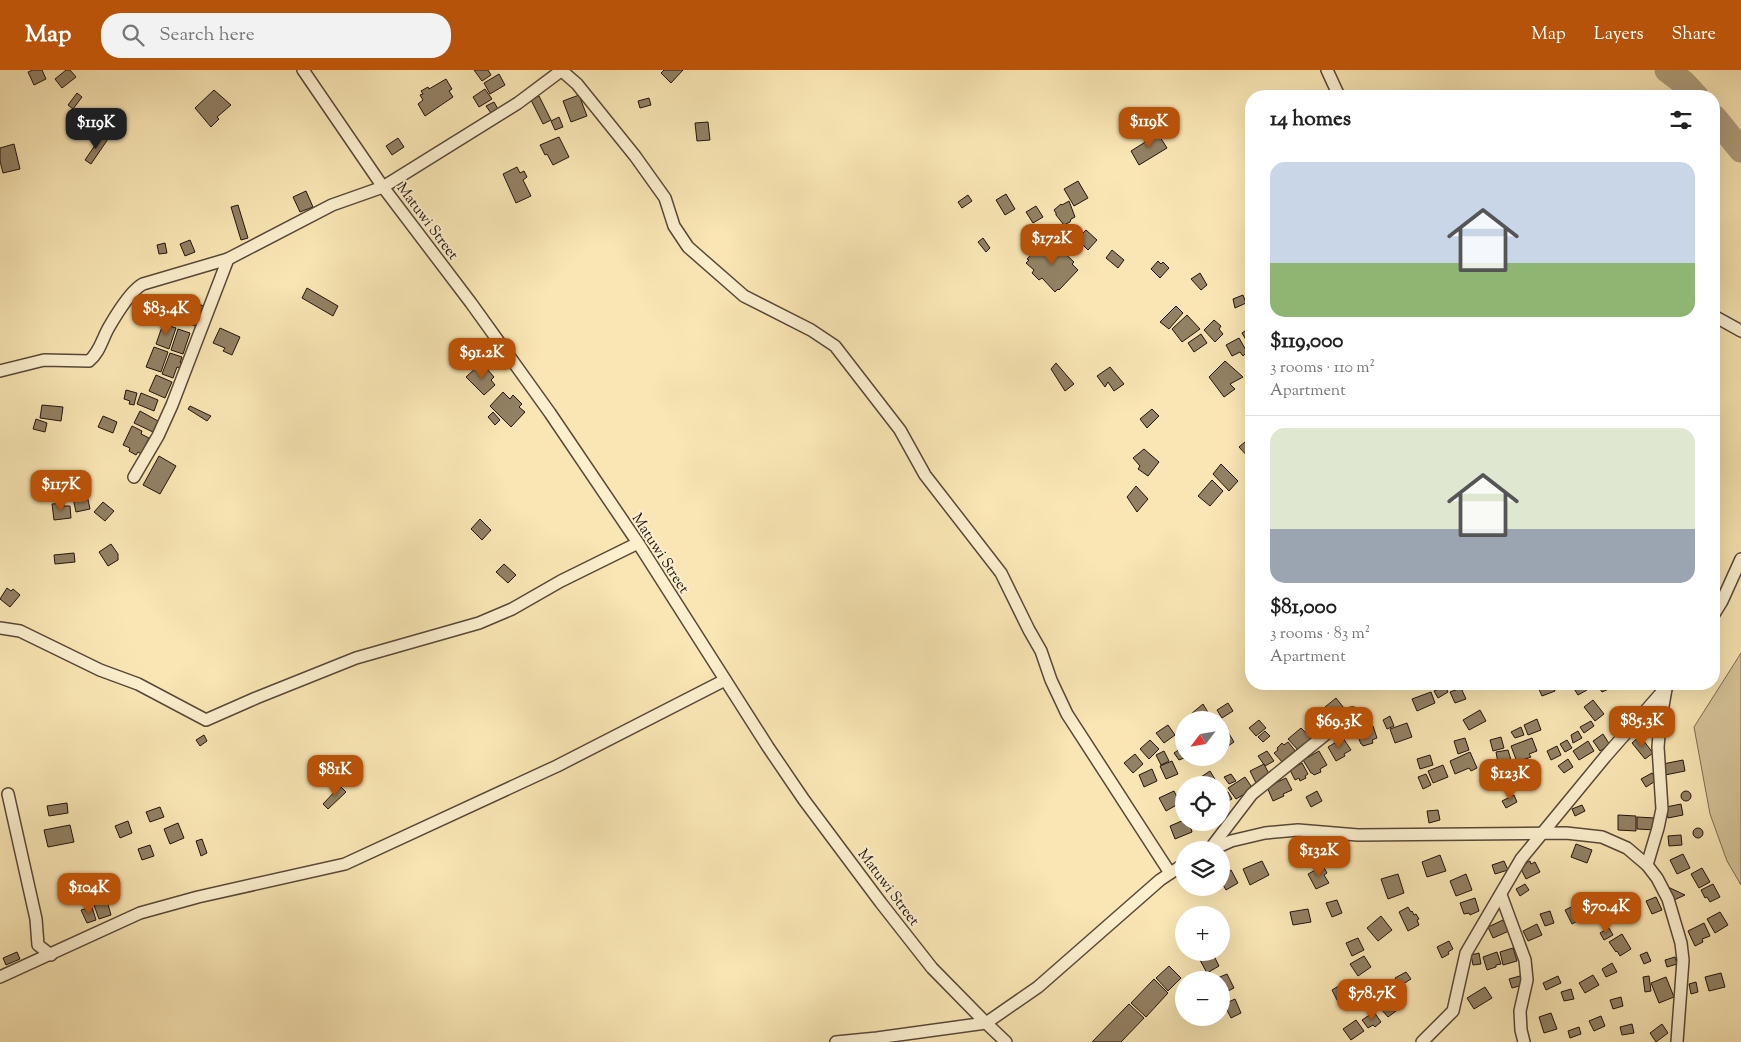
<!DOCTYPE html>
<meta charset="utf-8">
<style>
body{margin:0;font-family:"Sorts Mill Goudy",serif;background:#f2f2f2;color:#222;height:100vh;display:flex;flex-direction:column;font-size:19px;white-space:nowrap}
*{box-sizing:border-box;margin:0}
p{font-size:16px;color:#767676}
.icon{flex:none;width:28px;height:28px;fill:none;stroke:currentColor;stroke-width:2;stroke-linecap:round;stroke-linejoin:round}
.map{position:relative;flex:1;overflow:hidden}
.panel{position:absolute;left:1245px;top:20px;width:475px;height:600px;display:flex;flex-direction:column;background:#fff;border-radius:20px;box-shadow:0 5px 20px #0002}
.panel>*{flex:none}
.needle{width:32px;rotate:239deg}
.buttons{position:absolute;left:1175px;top:641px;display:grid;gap:10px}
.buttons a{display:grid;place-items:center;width:55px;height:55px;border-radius:50%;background:#fff;box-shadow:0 5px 20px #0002;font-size:25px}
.price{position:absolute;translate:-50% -42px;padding:0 11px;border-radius:10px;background:#b45309;color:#fff;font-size:16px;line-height:32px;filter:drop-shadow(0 1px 2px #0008)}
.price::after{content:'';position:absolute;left:50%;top:30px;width:15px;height:11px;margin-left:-8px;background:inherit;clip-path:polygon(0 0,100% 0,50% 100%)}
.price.current{background:#222;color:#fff}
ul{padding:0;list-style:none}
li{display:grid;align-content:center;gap:10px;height:265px;padding:0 25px}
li+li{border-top:1px solid #e0e0e0}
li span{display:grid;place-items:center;height:155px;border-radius:15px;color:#555}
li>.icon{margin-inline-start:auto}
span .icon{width:90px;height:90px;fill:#fffc;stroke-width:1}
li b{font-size:21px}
h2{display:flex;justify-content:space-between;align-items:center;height:60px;padding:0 25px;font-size:21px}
header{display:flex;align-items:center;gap:30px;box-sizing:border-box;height:70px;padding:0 25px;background:#b45309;color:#fff}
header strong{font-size:24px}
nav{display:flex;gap:28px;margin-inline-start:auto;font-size:18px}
.search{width:350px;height:45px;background:#f2f2f2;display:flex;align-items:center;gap:12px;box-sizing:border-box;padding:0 18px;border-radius:20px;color:#767676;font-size:19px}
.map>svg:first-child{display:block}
.green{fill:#d5c298;stroke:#7c6b53}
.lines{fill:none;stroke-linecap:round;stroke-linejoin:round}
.river{stroke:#b09f7c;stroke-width:25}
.building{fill:#928164;stroke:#23140e}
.street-casing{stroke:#584838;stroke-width:14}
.street{stroke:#fbefce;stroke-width:11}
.labels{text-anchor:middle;stroke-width:4;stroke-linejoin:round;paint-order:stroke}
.street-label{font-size:15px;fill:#23140e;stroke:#fbefce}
</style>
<header>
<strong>Map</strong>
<div class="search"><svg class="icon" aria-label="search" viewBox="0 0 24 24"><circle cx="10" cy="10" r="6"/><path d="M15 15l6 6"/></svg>Search here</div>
<nav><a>Map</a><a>Layers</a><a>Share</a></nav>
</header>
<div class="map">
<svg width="1741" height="972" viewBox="0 0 1741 972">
<rect width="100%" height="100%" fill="#f9e6b4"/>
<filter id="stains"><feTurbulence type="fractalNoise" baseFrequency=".004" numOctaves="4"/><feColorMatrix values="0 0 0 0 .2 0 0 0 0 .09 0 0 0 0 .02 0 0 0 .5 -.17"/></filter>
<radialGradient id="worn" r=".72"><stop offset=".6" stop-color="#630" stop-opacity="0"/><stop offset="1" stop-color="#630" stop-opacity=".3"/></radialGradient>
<!-- green -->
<polygon class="green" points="1741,583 1741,815 1727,791 1710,744 1694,657"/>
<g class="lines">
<!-- river -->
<g class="river">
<polyline points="1667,0 1684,13 1696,26"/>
<polyline points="1714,47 1741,80"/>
</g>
</g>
<!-- building -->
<g class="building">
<polygon points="33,0 42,0 46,9 34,15 28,2"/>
<polygon points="66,0 70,0 76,7 62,18 55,9"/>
<polygon points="474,0 488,0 491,5 482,11"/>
<polygon points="664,0 683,0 671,13 661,3"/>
<polygon points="499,4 505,15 490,24 484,13"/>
<polygon points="446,9 452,19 449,21 453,27 425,46 418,34 423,30 420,25 423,24 421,21 428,17 429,19"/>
<polygon points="485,19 492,29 479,37 473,27"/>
<polygon points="214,20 231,35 217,47 219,49 211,57 195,38"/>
<polygon points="77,23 82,27 73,39 68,35"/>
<polygon points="579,25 587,46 571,52 563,31"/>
<polygon points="539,26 551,50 543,54 531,30"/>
<polygon points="649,28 651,35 640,38 638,31"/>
<polygon points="494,32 498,39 491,43 486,36"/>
<polygon points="559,47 563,57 555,60 551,51"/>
<polygon points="708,52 710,70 697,71 695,53"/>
<polygon points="1158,64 1167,78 1139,95 1131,81"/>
<polygon points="102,65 108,69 91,94 85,90"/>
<polygon points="559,67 569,87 553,95 547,84 545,85 540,75"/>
<polygon points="398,68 404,77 392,85 386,76"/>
<polygon points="14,74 20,99 3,103 0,91 0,78"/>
<polygon points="517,97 520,103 524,101 527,107 523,110 531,126 516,133 503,104"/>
<polygon points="1078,111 1088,128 1074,136 1064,119"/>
<polygon points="306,121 313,137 300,142 293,127"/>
<polygon points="1006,124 1015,139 1005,145 996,130"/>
<polygon points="968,125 972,131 962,138 958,132"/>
<polygon points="1069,131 1075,147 1071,149 1070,152 1064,155 1056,145 1056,143 1054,140 1061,134 1062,135"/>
<polygon points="238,135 248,168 241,170 231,137"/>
<polygon points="1036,136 1043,147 1033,153 1026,142"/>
<polygon points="1086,160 1097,170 1088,180 1077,169"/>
<polygon points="983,168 990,178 986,182 978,172"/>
<polygon points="1046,169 1056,179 1058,177 1074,192 1072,194 1078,200 1059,220 1058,219 1055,222 1042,208 1039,210 1032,203 1034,200 1026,193 1029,190 1027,189"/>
<polygon points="190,170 195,182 185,186 180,174"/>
<polygon points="165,173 167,183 159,184 157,175"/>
<polygon points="1112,180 1124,190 1118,198 1106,188"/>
<polygon points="1158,191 1161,194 1163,192 1169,198 1160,208 1151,199"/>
<polygon points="1200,203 1207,215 1201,220 1191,209"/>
<polygon points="307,218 338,236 333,246 302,228"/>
<polygon points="1243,225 1246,233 1235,238 1233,229"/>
<polygon points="181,230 194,236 196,233 206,237 197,257 173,246"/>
<polygon points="1176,236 1183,243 1169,259 1160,252"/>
<polygon points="1187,245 1200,259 1182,272 1172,259"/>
<polygon points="1214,250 1221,256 1219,259 1223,264 1215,272 1204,260"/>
<polygon points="163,254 176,258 169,279 156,274"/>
<polygon points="1251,257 1251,274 1249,275 1242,263"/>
<polygon points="220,258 240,267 232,285 223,281 225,278 213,273"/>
<polygon points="178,259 190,263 183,284 171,280"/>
<polygon points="1201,264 1207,273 1194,282 1188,273"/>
<polygon points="1239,268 1247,282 1243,286 1240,282 1232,286 1226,275"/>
<polygon points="154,277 168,282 161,302 146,297"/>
<polygon points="170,283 182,287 180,293 184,294 182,299 177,297 173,308 162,304"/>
<polygon points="1225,291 1243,307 1230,314 1235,319 1224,327 1209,307"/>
<polygon points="1056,293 1074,314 1065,321 1051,299"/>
<polygon points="478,296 484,302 487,299 494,307 491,310 495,315 484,325 466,307"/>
<polygon points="1110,297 1124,314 1114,321 1108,312 1105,317 1097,306"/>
<polygon points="156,305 172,312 165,328 149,321"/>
<polygon points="126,320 137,323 134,335 129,334 130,331 124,329"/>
<polygon points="503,322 510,329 513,325 522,334 519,337 525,342 511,357 490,336"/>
<polygon points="141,323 158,330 154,341 137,334"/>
<polygon points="42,335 63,337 61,351 40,348"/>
<polygon points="190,336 211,346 207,351 188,339"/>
<polygon points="1152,339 1159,346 1147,358 1140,349"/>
<polygon points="140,341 158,351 153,362 134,353"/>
<polygon points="493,342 500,350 495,355 488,347"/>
<polygon points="103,346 117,352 113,363 98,357"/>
<polygon points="36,349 47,353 45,362 33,359"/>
<polygon points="132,356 142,361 141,364 149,368 141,384 138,382 136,385 129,381 130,378 123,375"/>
<polygon points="1251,367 1251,390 1239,377"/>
<polygon points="1144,379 1159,392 1148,406 1138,399 1140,396 1133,388"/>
<polygon points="159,386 176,396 160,424 143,415"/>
<polygon points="1221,394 1238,411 1229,421 1213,404"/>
<polygon points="1212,410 1223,421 1210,436 1198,426"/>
<polygon points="1136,416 1148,429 1137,442 1127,427"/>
<polygon points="87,425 90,439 76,442 73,428"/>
<polygon points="103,432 114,441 105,451 94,442"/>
<polygon points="63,433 64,436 70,436 71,448 54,450 52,434"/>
<polygon points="480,449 491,460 482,470 471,459"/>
<polygon points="111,474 118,484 118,490 108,496 99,482"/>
<polygon points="74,483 75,492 55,494 54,485"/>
<polygon points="504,494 516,505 508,513 496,502"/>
<polygon points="7,518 11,521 13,519 20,525 10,537 0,529"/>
<polygon points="1548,614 1552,614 1555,621 1542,626 1538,617"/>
<polygon points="1571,614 1584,614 1587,620 1578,625"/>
<polygon points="1597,614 1610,614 1609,614 1611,618 1602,622"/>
<polygon points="1445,616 1448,622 1438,628 1434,621"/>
<polygon points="1461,618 1466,629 1455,633 1450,622"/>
<polygon points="1431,622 1435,633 1417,641 1412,629"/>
<polygon points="1336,628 1344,638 1333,647 1325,637"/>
<polygon points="1593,630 1604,644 1595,651 1584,637"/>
<polygon points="1228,633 1233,641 1222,648 1217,640"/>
<polygon points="1203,634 1209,644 1204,647 1205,649 1204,650 1195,650 1191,644"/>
<polygon points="1480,640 1486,651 1469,660 1463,650"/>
<polygon points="1320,646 1328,654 1317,665 1309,656"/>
<polygon points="1390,646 1394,656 1387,659 1383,650"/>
<polygon points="1537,649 1541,660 1528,665 1524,655"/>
<polygon points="1259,650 1266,658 1256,666 1249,658"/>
<polygon points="1591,651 1594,656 1584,663 1580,657"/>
<polygon points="1407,653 1412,667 1395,673 1390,659"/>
<polygon points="1168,655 1175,665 1164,673 1156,663"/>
<polygon points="1373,656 1377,668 1372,670 1373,673 1363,676 1362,674 1361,674 1356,662"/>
<polygon points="1225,657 1234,672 1225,678 1221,673 1221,659"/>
<polygon points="1521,657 1524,665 1515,668 1511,662"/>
<polygon points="1301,658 1312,669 1298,680 1288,669"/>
<polygon points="1265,661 1270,666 1263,672 1258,667"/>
<polygon points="1578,661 1582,668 1573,673 1571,665"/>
<polygon points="1603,664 1610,675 1600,681 1593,671"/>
<polygon points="204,665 207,671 200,676 196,670"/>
<polygon points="1640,666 1653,683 1645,689 1632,673"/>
<polygon points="1501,667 1504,678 1493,681 1490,670"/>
<polygon points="1343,668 1351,680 1344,684 1345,686 1336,691 1328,677"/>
<polygon points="1465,668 1469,680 1458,684 1454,671"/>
<polygon points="1532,668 1537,681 1529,684 1531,687 1517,692 1511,676"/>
<polygon points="1150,670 1159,679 1149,689 1140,679"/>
<polygon points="1567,670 1572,678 1565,682 1560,674"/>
<polygon points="1588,671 1594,681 1579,690 1573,681"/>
<polygon points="1288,672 1297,683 1284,694 1274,683 1278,680 1277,678 1282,673 1284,675"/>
<polygon points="1557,676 1561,685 1551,690 1547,681"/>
<polygon points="1183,677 1184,688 1179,690 1174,683"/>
<polygon points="1508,680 1511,690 1498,693 1496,682"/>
<polygon points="1164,681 1169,691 1161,695 1156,685"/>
<polygon points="1267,681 1274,691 1265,696 1258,686"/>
<polygon points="1319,681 1327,695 1320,699 1321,702 1314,705 1312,703 1311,703 1303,690"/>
<polygon points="1470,682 1477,698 1471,701 1469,698 1455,704 1450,691"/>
<polygon points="1135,684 1143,694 1133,703 1124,693"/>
<polygon points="1430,685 1433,695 1420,699 1417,689"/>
<polygon points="1568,689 1573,697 1564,703 1558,696"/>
<polygon points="1683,690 1685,701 1665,705 1663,694"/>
<polygon points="1172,691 1178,704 1166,709 1160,696"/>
<polygon points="1302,693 1308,704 1305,706 1306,708 1300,711 1299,708 1295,710 1290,700"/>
<polygon points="1264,694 1270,706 1256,713 1250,701"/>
<polygon points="1443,695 1448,707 1433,713 1428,701"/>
<polygon points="1152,699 1157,711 1144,717 1139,705"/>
<polygon points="1210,701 1216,711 1210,715 1198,715 1195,711"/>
<polygon points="1652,703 1657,710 1646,717 1641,709"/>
<polygon points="1231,704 1236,711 1229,714 1224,707"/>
<polygon points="1426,704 1431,715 1423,719 1418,707"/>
<polygon points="1245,707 1253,719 1236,729 1228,718"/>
<polygon points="1286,708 1292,720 1283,724 1284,726 1273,731 1267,717"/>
<polygon points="340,716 346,722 328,739 323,734"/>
<circle cx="1686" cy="726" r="5"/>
<polygon points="1174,721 1180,733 1166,741 1159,728"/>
<polygon points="1317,721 1322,731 1311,737 1306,727"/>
<polygon points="1228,722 1232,729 1224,733 1221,725"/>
<polygon points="1514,725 1517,732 1506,738 1502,731"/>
<polygon points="67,733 68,743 49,746 47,736"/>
<polygon points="1681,734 1683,745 1668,748 1666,737"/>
<polygon points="1582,735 1585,741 1575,746 1572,739"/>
<polygon points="160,737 164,747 150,752 146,742"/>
<polygon points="1438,740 1440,750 1429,753 1427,741"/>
<polygon points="1618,745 1636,746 1636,761 1618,760"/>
<polygon points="1637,747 1655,748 1655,760 1637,759"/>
<polygon points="1184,750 1184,752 1189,752 1192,762 1175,769 1170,756"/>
<polygon points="128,751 132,763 120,768 115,756"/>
<polygon points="178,753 184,768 170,774 164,759"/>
<polygon points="70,755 74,772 48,777 44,760"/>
<circle cx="1698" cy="763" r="5"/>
<polygon points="1681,765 1682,775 1669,776 1668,766"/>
<polygon points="202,769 207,783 201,786 196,771"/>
<polygon points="1576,774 1592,780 1587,793 1571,787"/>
<polygon points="150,775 154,786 142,790 138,779"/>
<polygon points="1683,784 1690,798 1677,804 1670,790"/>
<polygon points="1440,785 1446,801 1427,807 1422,792"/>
<polygon points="1262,791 1269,805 1250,815 1243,799"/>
<polygon points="1504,791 1508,800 1495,804 1492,795"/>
<polygon points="1530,791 1531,794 1535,792 1540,802 1526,809 1521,799 1524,797 1522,795"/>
<polygon points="1323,796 1327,803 1324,805 1329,813 1316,819 1308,804"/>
<polygon points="1702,798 1710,812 1699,818 1691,804"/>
<polygon points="1231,800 1238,813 1226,820 1221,811 1221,806"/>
<polygon points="1398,804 1404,823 1388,829 1381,809"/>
<polygon points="1466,804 1472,820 1456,826 1450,811"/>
<polygon points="1525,814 1529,820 1520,826 1516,819"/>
<polygon points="1713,814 1720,827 1710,832 1707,827 1705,828 1701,820"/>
<polygon points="1668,817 1685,825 1674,830"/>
<polygon points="1656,827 1662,840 1652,844 1646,831"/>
<polygon points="1475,828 1479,841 1470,845 1469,843 1464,844 1460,833"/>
<polygon points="1626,829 1632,840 1616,849 1610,838"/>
<polygon points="1337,830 1342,843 1332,847 1326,833"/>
<polygon points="107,831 111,845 99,849 94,835"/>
<polygon points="1584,831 1590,844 1572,854 1565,840"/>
<polygon points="92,837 96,850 87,853 81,840"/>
<polygon points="1408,837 1411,842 1412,841 1414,845 1416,844 1419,849 1417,850 1419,855 1408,861 1399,842"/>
<polygon points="1308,839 1311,852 1293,855 1290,842"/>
<polygon points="1550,841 1554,853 1545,856 1540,844"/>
<polygon points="1720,842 1728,855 1715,863 1707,849"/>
<polygon points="1381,846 1392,860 1378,871 1367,858"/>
<polygon points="1503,850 1509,861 1493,868 1488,857"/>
<polygon points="1704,853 1710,866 1702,869 1703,872 1695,876 1688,861"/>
<polygon points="1537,854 1542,865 1528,871 1523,861"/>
<polygon points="1609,858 1613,865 1604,870 1600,863"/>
<polygon points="1622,864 1631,879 1620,886 1617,881 1616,882 1609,872"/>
<polygon points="1358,868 1364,880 1352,886 1346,873"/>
<polygon points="1449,871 1453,879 1448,882 1449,884 1442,888 1437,877"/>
<polygon points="1513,878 1517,891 1503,895 1500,882"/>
<polygon points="17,882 20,889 6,895 3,888"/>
<polygon points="1497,882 1501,894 1496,895 1496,897 1487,900 1483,887"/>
<polygon points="1647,882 1651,891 1644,894 1640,885"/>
<polygon points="1479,883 1481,894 1473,895 1471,885"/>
<polygon points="1213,884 1219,896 1207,903 1200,890"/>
<polygon points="1364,886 1371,897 1358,906 1350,894"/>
<polygon points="1675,887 1677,894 1667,897 1665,890"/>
<polygon points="1612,893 1617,902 1606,907 1602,899"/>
<polygon points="1169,896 1181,908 1168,921 1156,908"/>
<polygon points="1406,902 1411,909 1400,916 1395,908"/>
<polygon points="1721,903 1725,917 1709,921 1705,907"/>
<polygon points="1227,904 1234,918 1222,924 1221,910 1215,909"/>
<polygon points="1593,905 1599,915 1585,923 1579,913"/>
<polygon points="1520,906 1523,915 1512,918 1509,909"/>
<polygon points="1558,906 1561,913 1546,920 1543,913"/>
<polygon points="1649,906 1651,921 1645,922 1643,907"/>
<polygon points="1666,907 1674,927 1659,933 1651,913"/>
<polygon points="1154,909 1168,923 1146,947 1131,933"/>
<polygon points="1696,912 1698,922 1691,924 1689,914"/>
<polygon points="1342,914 1345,919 1348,918 1352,926 1339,934 1332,920"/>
<polygon points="1485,917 1492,928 1474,939 1467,928"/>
<polygon points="1571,919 1574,929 1564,931 1561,922"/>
<polygon points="1621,927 1623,936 1613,939 1610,930"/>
<polygon points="1390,928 1400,938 1388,947 1380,938"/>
<polygon points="1235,929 1241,943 1231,948 1224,934"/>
<polygon points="1129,934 1144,948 1121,972 1092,972"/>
<polygon points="1374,942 1381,952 1375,957 1373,955 1368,958 1362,950"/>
<polygon points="1551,943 1557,959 1544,963 1539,947"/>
<polygon points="1601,946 1605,956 1594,961 1589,951"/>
<polygon points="1356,950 1364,961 1351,970 1343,959"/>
<polygon points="1632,954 1634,963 1622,965 1620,957"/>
<polygon points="1662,954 1668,963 1656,972 1650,963"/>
<polygon points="1579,957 1581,964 1570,968 1568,961"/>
</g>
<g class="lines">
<!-- street casing -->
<g class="street-casing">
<g id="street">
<polyline points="303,0 383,117 471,233 550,343 638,473 768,677 804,730 881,833 932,898 986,953 1006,972"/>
<polyline points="561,0 577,14 635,86 665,128 674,156 688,177 744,226 811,260 835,276 900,360 925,405 1001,503 1029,560 1041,581 1051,610 1067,644 1170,803"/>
<polyline points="1327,0 1339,26"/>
<polyline points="1714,246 1741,261"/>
<path d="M0,301l44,-11 45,1c11,-9 13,-22 20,-34 7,-12 22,-37 34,-43l85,-25 104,-54 51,-18 135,-84 44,-33"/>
<polyline points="134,407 158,366 172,335 228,189"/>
<polyline points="1714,544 1722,531 1741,489"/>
<polyline points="0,558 20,561 100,600 138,614 206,650 256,628 356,588 479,553 512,539 561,511 638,473"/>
<polyline points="8,724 36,849 38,875 51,885"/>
<polyline points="1210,779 1252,724 1352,643"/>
<polyline points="1211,780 1231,771 1265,763 1298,760 1358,765 1566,763 1602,767 1627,778 1647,795 1657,808 1668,829 1681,873 1683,890 1677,972"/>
<polyline points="1647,795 1658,758 1662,739 1658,677 1660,653 1666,619"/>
<polyline points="1501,825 1525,890 1527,910 1520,941 1521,960 1524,972"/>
<polyline points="0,907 140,843 198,827 345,794 557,696 725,610"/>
<polyline points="836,972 877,968 986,953 1038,917 1160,810 1184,794"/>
<polyline points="1422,972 1453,941 1466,883 1521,789 1605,687 1669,614"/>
</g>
</g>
<!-- street -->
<use href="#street" class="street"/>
</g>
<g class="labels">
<!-- street labels -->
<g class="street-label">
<text transform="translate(428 151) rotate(53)" y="5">Matuwi Street</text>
<text transform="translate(661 483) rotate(57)" y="5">Matuwi Street</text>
<text transform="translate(889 817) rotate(53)" y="5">Matuwi Street</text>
</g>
</g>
<rect width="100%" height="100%" filter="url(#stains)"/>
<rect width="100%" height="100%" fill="url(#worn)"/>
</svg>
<div class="buttons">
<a><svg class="needle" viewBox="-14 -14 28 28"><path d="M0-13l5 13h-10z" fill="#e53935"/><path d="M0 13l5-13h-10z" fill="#767676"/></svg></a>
<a><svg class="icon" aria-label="locate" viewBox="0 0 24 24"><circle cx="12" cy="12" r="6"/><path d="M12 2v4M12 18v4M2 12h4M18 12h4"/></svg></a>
<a><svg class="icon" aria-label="layers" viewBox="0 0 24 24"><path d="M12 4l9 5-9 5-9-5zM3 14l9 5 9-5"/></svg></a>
<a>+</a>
<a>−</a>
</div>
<b class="price" style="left:1149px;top:79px">$119K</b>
<b class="price current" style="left:96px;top:80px">$119K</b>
<b class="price" style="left:1052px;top:196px">$172K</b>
<b class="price" style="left:166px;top:266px">$83.4K</b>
<b class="price" style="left:482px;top:310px">$91.2K</b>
<b class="price" style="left:61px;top:442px">$117K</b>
<b class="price" style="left:1642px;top:678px">$85.3K</b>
<b class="price" style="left:1339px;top:679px">$69.3K</b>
<b class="price" style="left:335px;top:727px">$81K</b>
<b class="price" style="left:1510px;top:731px">$123K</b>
<b class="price" style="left:1319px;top:808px">$132K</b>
<b class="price" style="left:89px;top:845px">$104K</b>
<b class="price" style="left:1606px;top:864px">$70.4K</b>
<b class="price" style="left:1372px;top:951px">$78.7K</b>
<section class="panel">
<h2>14 homes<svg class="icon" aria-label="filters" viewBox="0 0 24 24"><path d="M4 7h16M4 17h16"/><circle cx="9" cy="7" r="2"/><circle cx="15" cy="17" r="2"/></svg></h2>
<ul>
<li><span style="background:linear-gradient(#c9d6e8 65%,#8fb573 0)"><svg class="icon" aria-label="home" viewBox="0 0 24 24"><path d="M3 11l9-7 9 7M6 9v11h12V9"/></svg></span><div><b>$119,000</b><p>3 rooms · 110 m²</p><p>Apartment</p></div></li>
<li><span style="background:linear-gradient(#dfe7d0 65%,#9aa5b1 0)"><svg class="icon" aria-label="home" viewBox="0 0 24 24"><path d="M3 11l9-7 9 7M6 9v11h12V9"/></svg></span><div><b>$81,000</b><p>3 rooms · 83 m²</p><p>Apartment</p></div></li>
</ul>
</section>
</div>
